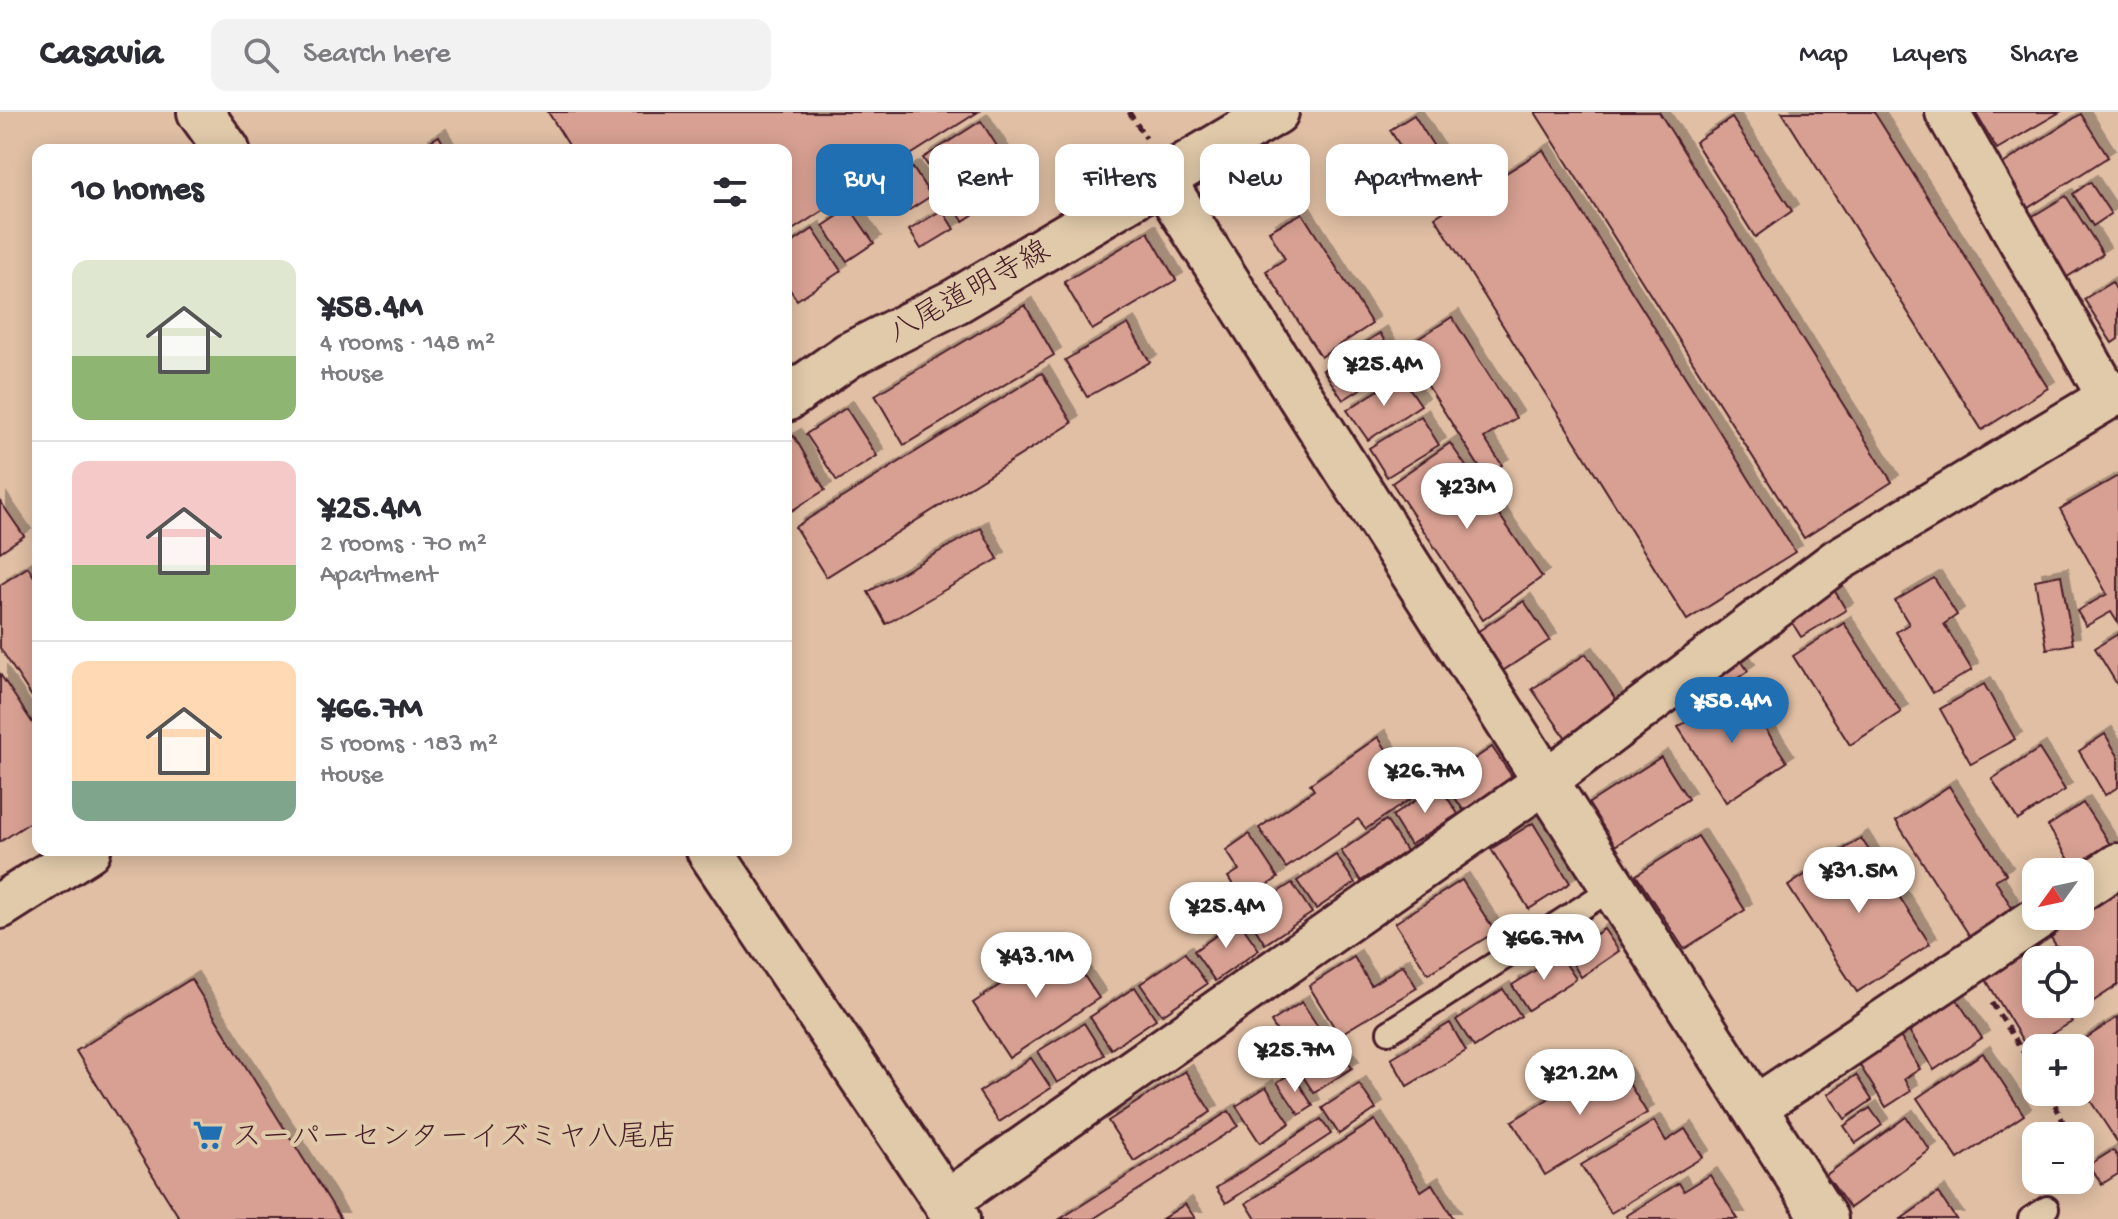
<!DOCTYPE html>
<meta charset="utf-8">
<style>
body{margin:0;font-family:"Gochi Hand","Klee One",sans-serif;background:#f2f2f3;color:#2b2b33;height:100vh;display:flex;flex-direction:column;font-size:30px;white-space:nowrap}
*{box-sizing:border-box;margin:0}
p{font-size:26px;color:#7c7c81}
.icon{flex:none;width:44px;height:44px;fill:none;stroke:currentColor;stroke-width:2;stroke-linecap:round;stroke-linejoin:round}
.map{position:relative;flex:1;overflow:hidden}
.panel{position:absolute;left:32px;top:32px;width:760px;height:712px;display:flex;flex-direction:column;background:#fff;border-radius:16px;box-shadow:0 4px 20px #0003}
.panel>*{flex:none}
.hud{position:absolute;left:816px;top:32px;width:760px;height:72px;display:flex;gap:16px}
.needle{width:52px;rotate:237deg}
.buttons{position:absolute;left:2022px;top:746px;display:grid;gap:16px}
.buttons a{display:grid;place-items:center;width:72px;height:72px;border-radius:16px;background:#fff;box-shadow:0 4px 20px #0003;font-size:40px}
.price{position:absolute;translate:-50% -68px;padding:0 18px;border-radius:28px;background:#fff;color:#222;font-size:26px;line-height:52px;filter:drop-shadow(0 2px 4px #0008)}
.price::after{content:'';position:absolute;left:50%;top:48px;width:24px;height:18px;margin-left:-12px;background:inherit;clip-path:polygon(0 0,100% 0,50% 100%)}
.price.active{background:#1f6fb2;color:#fff}
ul{padding:0;list-style:none}
li{display:flex;align-items:center;gap:24px;height:200px;padding:0 40px}
li+li{border-top:2px solid #e1e1e2}
li span{display:grid;place-items:center;flex:none;width:224px;height:160px;border-radius:16px;color:#555}
li>.icon{margin-inline-start:auto}
span .icon{width:96px;height:96px;fill:#fffc;stroke-width:1}
li b{font-size:34px}
h2{display:flex;justify-content:space-between;align-items:center;height:96px;padding:0 40px;font-size:34px}
.tag{padding:0 28px;border-radius:16px;background:#fff;box-shadow:0 4px 20px #0003;font-size:28px;line-height:72px}
.tag.active{background:#1f6fb2;color:#fff}
header{display:flex;align-items:center;gap:48px;box-sizing:border-box;height:112px;padding:0 40px;background:#fff;border-bottom:2px solid #e1e1e2}
header strong{font-size:38px}
nav{display:flex;gap:44px;margin-inline-start:auto;font-size:28px}
.search{width:560px;height:72px;background:#f2f2f3;display:flex;align-items:center;gap:20px;box-sizing:border-box;padding:0 28px;border-radius:16px;color:#7c7c81;font-size:30px}
.map>svg:first-child{display:block}
.building{fill:#d7a092;stroke:#4a1f2b;stroke-width:2;filter:url(#shadow)}
.lines{fill:none;stroke-linecap:round;stroke-linejoin:round}
.lane-casing{stroke:#4a1f2b;stroke-width:28}
.street-casing{stroke:#4a1f2b;stroke-width:48}
.secondary-casing{stroke:#4a1f2b;stroke-width:50}
.path{stroke:#4a1f2b;stroke-width:5;stroke-dasharray:8 6;stroke-linecap:butt}
.lane{stroke:#e1caaa;stroke-width:22}
.street{stroke:#e1caaa;stroke-width:42}
.secondary{stroke:#e1caaa;stroke-width:44}
.labels{text-anchor:middle;stroke-width:8;stroke-linejoin:round;paint-order:stroke}
.street-label{font-size:30px;fill:#4a1f2b;stroke:#e1caaa}
.poi-label{font-size:30px;fill:#4a1f2b;stroke:#e1caaa;text-anchor:start}
</style>
<header>
<strong>Casavia</strong>
<div class="search"><svg class="icon" aria-label="search" viewBox="0 0 24 24"><circle cx="10" cy="10" r="6"/><path d="M15 15l6 6"/></svg>Search here</div>
<nav><a>Map</a><a>Layers</a><a>Share</a></nav>
</header>
<div class="map">
<svg width="2118" height="1107" viewBox="0 0 2118 1107">
<defs>
<filter id="shadow"><feDropShadow dx="7" dy="-7" stdDeviation="0" flood-color="#0004"/></filter>
</defs>
<rect width="100%" height="100%" fill="#e0bfa4"/>
<filter id="ink" filterUnits="userSpaceOnUse"><feTurbulence type="fractalNoise" baseFrequency=".0125" numOctaves="2"/><feDisplacementMap in="SourceGraphic" scale="16" xChannelSelector="R" yChannelSelector="G"/><feConvolveMatrix kernelMatrix="1 2 1 2 8 2 1 2 1" color-interpolation-filters="sRGB"/></filter>
<g filter="url(#ink)">
<!-- building -->
<g class="building">
<polygon points="548,0 978,0 786,122 786,38 572,38"/>
<polygon points="1535,0 1659,0 1892,370 1804,426"/>
<polygon points="1782,0 1874,0 2048,276 1982,318"/>
<polygon points="1975,0 2060,0 1997,37"/>
<polygon points="2081,2 2108,45 2028,96 2001,53"/>
<polygon points="1414,3 1460,76 1436,91 1390,18"/>
<polygon points="1732,6 1792,99 1755,125 1695,30"/>
<polygon points="981,9 1021,72 963,109 923,46"/>
<polygon points="439,24 447,38 425,38 422,34"/>
<polygon points="1543,38 1795,440 1687,508 1435,105"/>
<polygon points="913,56 931,84 900,104 881,77"/>
<polygon points="2090,70 2111,102 2093,114 2073,82"/>
<polygon points="2066,84 2103,142 2061,169 2023,110"/>
<polygon points="850,96 874,131 847,149 823,114"/>
<polygon points="942,98 954,117 921,137 909,118"/>
<polygon points="1302,101 1372,212 1321,245 1266,159 1285,147 1269,119"/>
<polygon points="813,117 841,159 797,188 786,172 786,135"/>
<polygon points="1148,120 1176,168 1092,218 1064,170"/>
<polygon points="2112,170 2118,181 2118,227 2112,231 2084,187"/>
<polygon points="1025,193 1054,243 904,333 875,283"/>
<polygon points="1452,205 1516,306 1484,326 1502,353 1485,364 1404,236"/>
<polygon points="1128,212 1150,250 1087,285 1065,248"/>
<polygon points="1380,221 1399,253 1343,288 1323,258"/>
<polygon points="1042,261 1072,311 826,465 795,415"/>
<polygon points="1401,264 1421,293 1368,328 1347,298"/>
<polygon points="846,296 877,344 837,369 806,322"/>
<polygon points="1421,304 1439,333 1387,365 1369,336"/>
<polygon points="794,324 825,378 791,399 786,390 786,329"/>
<polygon points="1450,331 1542,465 1483,508 1392,371"/>
<polygon points="2118,364 2118,511 2111,500 2086,514 2077,499 2107,482 2060,397"/>
<polygon points="0,389 24,424 0,440"/>
<polygon points="981,416 998,447 886,512 868,480"/>
<polygon points="28,455 38,471 38,594 0,536 0,473"/>
<polygon points="2061,463 2073,532 2047,537 2035,468"/>
<polygon points="1934,466 1957,503 1944,512 1972,558 1933,581 1896,520 1909,512 1895,489"/>
<polygon points="1830,471 1846,498 1801,525 1785,499"/>
<polygon points="1524,489 1550,528 1501,560 1477,520"/>
<polygon points="1844,511 1901,600 1850,633 1793,544"/>
<polygon points="2118,522 2118,574 2095,536"/>
<polygon points="1736,541 1748,559 1722,577 1710,559"/>
<polygon points="1586,542 1620,594 1568,629 1532,577"/>
<polygon points="0,562 38,619 38,705 0,730"/>
<polygon points="1984,572 2015,627 1971,652 1940,597"/>
<polygon points="1739,576 1787,650 1726,690 1678,615"/>
<polygon points="2105,622 2118,644 2118,675 2105,683 2079,639"/>
<polygon points="1378,625 1416,683 1366,717 1358,707 1286,756 1259,716 1314,678 1310,672"/>
<polygon points="1492,635 1513,666 1464,699 1443,668"/>
<polygon points="2039,637 2065,678 2018,708 1992,667"/>
<polygon points="1661,645 1688,687 1610,737 1583,695"/>
<polygon points="1439,673 1458,702 1410,733 1392,704"/>
<polygon points="1949,674 2006,762 1995,768 2014,799 1971,826 1896,709"/>
<polygon points="2083,691 2111,734 2075,757 2048,714"/>
<polygon points="1386,708 1406,739 1361,769 1341,739"/>
<polygon points="1533,711 1570,771 1529,797 1491,737"/>
<polygon points="1249,722 1278,766 1243,789 1228,765 1239,758 1226,738"/>
<polygon points="1698,724 1745,798 1684,837 1636,763"/>
<polygon points="1861,726 1930,832 1857,880 1788,774"/>
<polygon points="1336,743 1355,771 1316,797 1297,769"/>
<polygon points="2118,763 2118,873 2092,890 2080,872 2080,848 2065,848 2042,811 2054,804 2080,804 2080,788"/>
<polygon points="1462,768 1495,820 1428,862 1395,811"/>
<polygon points="1292,771 1312,801 1265,832 1245,801"/>
<polygon points="1238,808 1259,838 1215,869 1194,839"/>
<polygon points="1604,817 1619,839 1581,865 1567,842"/>
<polygon points="1062,831 1099,886 1009,946 973,891"/>
<polygon points="2026,834 2036,851 2036,892 2061,892 2072,910 2027,936 1982,861"/>
<polygon points="1185,841 1207,872 1162,903 1140,872"/>
<polygon points="1560,843 1576,867 1528,898 1512,873"/>
<polygon points="1354,845 1371,873 1403,853 1417,876 1339,923 1309,874"/>
<polygon points="191,867 341,1107 180,1107 76,939"/>
<polygon points="1135,875 1156,907 1111,937 1090,905"/>
<polygon points="1503,877 1521,904 1474,935 1456,908"/>
<polygon points="1954,883 1982,926 1934,958 1906,914"/>
<polygon points="1302,890 1327,929 1295,949 1271,910"/>
<polygon points="2118,905 2118,1031 2080,973 2080,936 2071,936"/>
<polygon points="1084,911 1104,943 1057,971 1038,939"/>
<polygon points="1450,911 1466,939 1407,974 1391,946"/>
<polygon points="1896,918 1920,957 1904,967 1911,979 1886,995 1854,944"/>
<polygon points="1334,929 1352,956 1314,981 1296,954"/>
<polygon points="1983,941 2024,1003 1958,1047 1917,986"/>
<polygon points="1031,946 1051,976 999,1010 979,980"/>
<polygon points="1614,947 1647,1001 1545,1063 1512,1009"/>
<polygon points="1185,959 1211,1000 1134,1049 1108,1009"/>
<polygon points="1292,961 1313,994 1299,1003 1277,970"/>
<polygon points="1856,963 1872,988 1845,1007 1828,982"/>
<polygon points="1359,972 1376,997 1339,1022 1322,996"/>
<polygon points="1266,975 1290,1011 1260,1031 1236,994"/>
<polygon points="1870,996 1882,1013 1856,1031 1844,1014"/>
<polygon points="1229,999 1238,1014 1093,1107 1060,1107"/>
<polygon points="1906,1005 1930,1038 1850,1096 1826,1063"/>
<polygon points="1321,1007 1331,1022 1226,1091 1216,1076"/>
<polygon points="1375,1008 1421,1079 1432,1072 1454,1107 1256,1107 1246,1091"/>
<polygon points="1654,1009 1666,1029 1685,1017 1703,1045 1611,1101 1581,1053"/>
<polygon points="2113,1038 2118,1046 2118,1062 2102,1072 2089,1053"/>
<polygon points="1710,1063 1738,1107 1628,1107 1626,1104 1679,1071 1684,1079"/>
<polygon points="1938,1081 1956,1107 1901,1107"/>
<polygon points="1185,1092 1195,1106 1162,1107"/>
</g>
<g class="lines">
<!-- lane casing -->
<g class="lane-casing">
<g id="lane">
<polyline points="1389,920 1614,775"/>
<polyline points="2030,1107 2047,1096"/>
</g>
</g>
<!-- street casing -->
<g class="street-casing">
<g id="street">
<polyline points="1947,0 2109,285"/>
<polyline points="2080,778 2118,753"/>
<polyline points="1754,996 2041,804"/>
<polyline points="945,1091 1547,668 1838,448 2118,280"/>
</g>
</g>
<!-- secondary casing -->
<g class="secondary-casing">
<g id="secondary">
<polyline points="200,0 227,38"/>
<polyline points="1161,66 1825,1107"/>
<polyline points="786,287 849,243 956,189 1276,0"/>
<polyline points="709,738 957,1107"/>
<polyline points="0,794 88,738"/>
</g>
</g>
<!-- path -->
<g class="path">
<polyline points="1129,0 1146,26"/>
<polyline points="1992,891 2036,960"/>
<polyline points="2049,980 2070,1024"/>
</g>
<!-- lane -->
<use href="#lane" class="lane"/>
<!-- street -->
<use href="#street" class="street"/>
<!-- secondary -->
<use href="#secondary" class="secondary"/>
</g>
</g>
<!-- icons -->
<defs>
<g id="supermarket-bare" transform="scale(2.4)"><path d="M-6-5.5h2.5l.6 2H6L4.5 2H-2.5L-4.4-4H-6ZM-1.5 3.2a1.3 1.3 0 1 0 .1 0ZM3 3.2a1.3 1.3 0 1 0 .1 0Z" fill="#1f6fb2" stroke="#e1caaa" stroke-width="2.5" paint-order="stroke"/></g>
</defs>
<g fill-rule="evenodd">
<use href="#supermarket-bare" x="208" y="1023"/>
</g>
<g class="labels">
<!-- street labels -->
<g class="street-label">
<text transform="translate(968 178) rotate(-29)" y="10">八尾道明寺線</text>
</g>
<!-- poi labels -->
<g class="poi-label">
<text x="232" y="1033">スーパーセンターイズミヤ八尾店</text>
</g>
</g>
</svg>
<div class="buttons">
<a><svg class="needle" viewBox="-14 -14 28 28"><path d="M0-13l5 13h-10z" fill="#e53935"/><path d="M0 13l5-13h-10z" fill="#7c7c81"/></svg></a>
<a><svg class="icon" aria-label="locate" viewBox="0 0 24 24"><circle cx="12" cy="12" r="6"/><path d="M12 2v4M12 18v4M2 12h4M18 12h4"/></svg></a>
<a>+</a>
<a>−</a>
</div>
<b class="price" style="left:1384px;top:296px">¥25.4M</b>
<b class="price" style="left:1467px;top:419px">¥23M</b>
<b class="price active" style="left:1732px;top:633px">¥58.4M</b>
<b class="price" style="left:1425px;top:703px">¥26.7M</b>
<b class="price" style="left:1859px;top:803px">¥31.5M</b>
<b class="price" style="left:1226px;top:838px">¥25.4M</b>
<b class="price" style="left:1544px;top:870px">¥66.7M</b>
<b class="price" style="left:1036px;top:888px">¥43.1M</b>
<b class="price" style="left:1295px;top:982px">¥25.7M</b>
<b class="price" style="left:1580px;top:1005px">¥21.2M</b>
<div class="hud">
<a class="tag active">Buy</a>
<a class="tag">Rent</a>
<a class="tag">Filters</a>
<a class="tag">New</a>
<a class="tag">Apartment</a>
</div>
<section class="panel">
<h2>10 homes<svg class="icon" aria-label="filters" viewBox="0 0 24 24"><path d="M4 7h16M4 17h16"/><circle cx="9" cy="7" r="2"/><circle cx="15" cy="17" r="2"/></svg></h2>
<ul>
<li><span style="background:linear-gradient(#dfe7d0 60%,#8fb573 0)"><svg class="icon" aria-label="home" viewBox="0 0 24 24"><path d="M3 11l9-7 9 7M6 9v11h12V9"/></svg></span><div><b>¥58.4M</b><p>4 rooms · 148 m²</p><p>House</p></div></li>
<li><span style="background:linear-gradient(#f6c9c9 65%,#8fb573 0)"><svg class="icon" aria-label="home" viewBox="0 0 24 24"><path d="M3 11l9-7 9 7M6 9v11h12V9"/></svg></span><div><b>¥25.4M</b><p>2 rooms · 70 m²</p><p>Apartment</p></div></li>
<li><span style="background:linear-gradient(#ffd9b3 75%,#7fa58c 0)"><svg class="icon" aria-label="home" viewBox="0 0 24 24"><path d="M3 11l9-7 9 7M6 9v11h12V9"/></svg></span><div><b>¥66.7M</b><p>5 rooms · 183 m²</p><p>House</p></div></li>
</ul>
</section>
</div>
